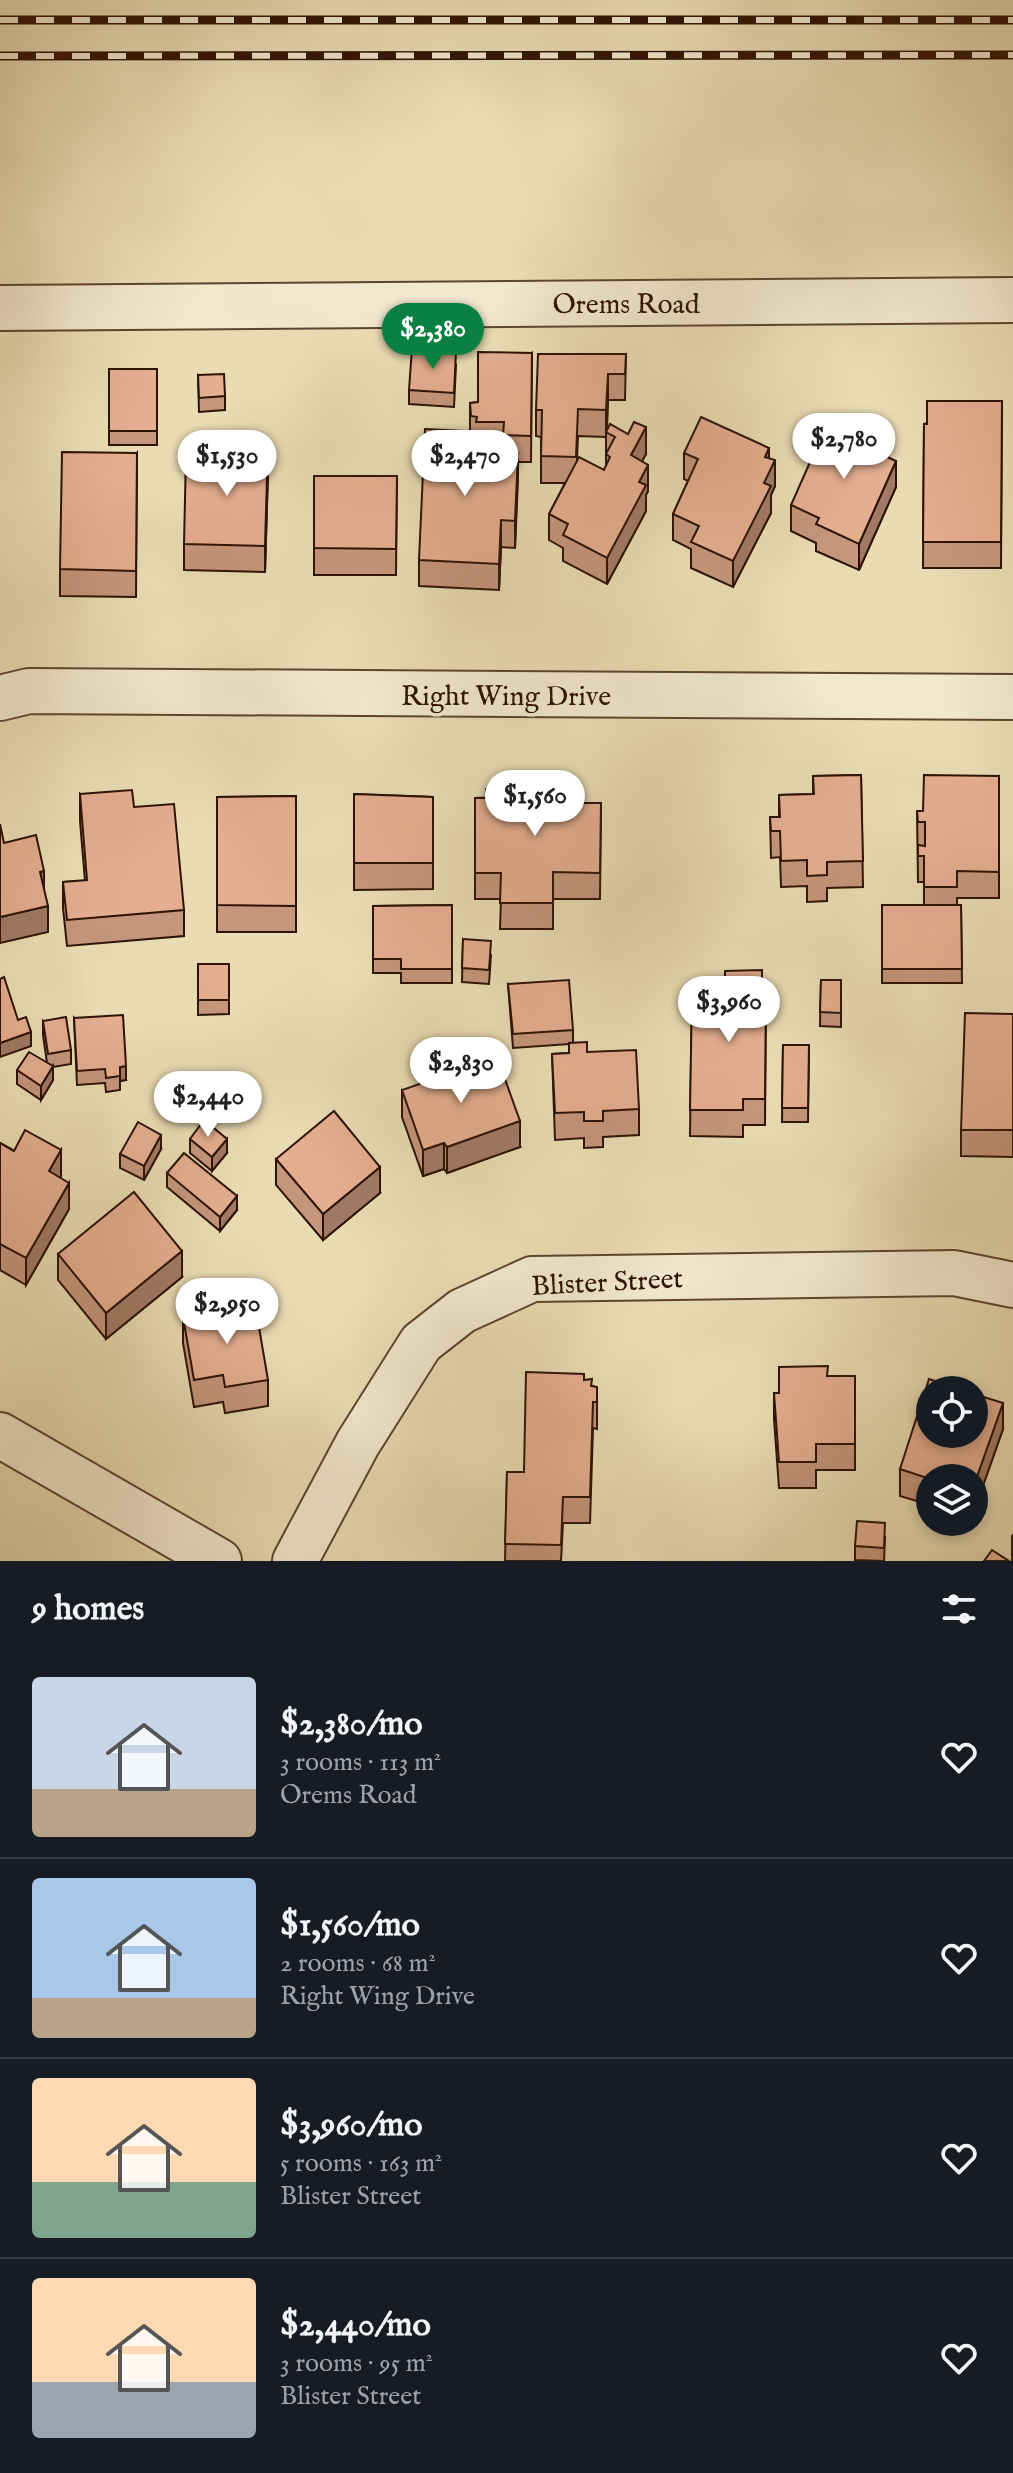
<!DOCTYPE html>
<meta charset="utf-8">
<style>
body{margin:0;font-family:"IM FELL English",serif;background:#20242c;color:#f1f3f6;height:100vh;display:flex;flex-direction:column;font-size:30px;white-space:nowrap}
*{box-sizing:border-box;margin:0}
p{font-size:26px;color:#9ea1a6}
.icon{flex:none;width:44px;height:44px;fill:none;stroke:currentColor;stroke-width:2;stroke-linecap:round;stroke-linejoin:round}
.map{position:relative;height:1561px;overflow:hidden}
.side{display:flex;flex-direction:column;background:#171b24;flex:1}
.side>*{flex:none}
.tools{position:absolute;left:916px;top:1376px;display:grid;gap:16px}
.tools a{display:grid;place-items:center;width:72px;height:72px;border-radius:50%;background:#171b24;box-shadow:0 4px 12px #0003;font-size:40px}
.price{position:absolute;translate:-50% -68px;padding:0 18px;border-radius:28px;background:#fff;color:#222;font-size:26px;line-height:52px;filter:drop-shadow(0 2px 4px #0008)}
.price::after{content:'';position:absolute;left:50%;top:48px;width:24px;height:18px;margin-left:-12px;background:inherit;clip-path:polygon(0 0,100% 0,50% 100%)}
.price.active{background:#0b8043;color:#fff}
ul{padding:0;list-style:none}
li{display:flex;align-items:center;gap:24px;height:200px;padding:0 32px}
li+li{border-top:2px solid #363941}
li span{display:grid;place-items:center;flex:none;width:224px;height:160px;border-radius:8px;color:#555}
li>.icon{margin-inline-start:auto}
span .icon{width:96px;height:96px;fill:#fffc;stroke-width:1}
li b{font-size:34px}
h2{display:flex;justify-content:space-between;align-items:center;height:96px;padding:0 32px;font-size:34px}
.map>svg:first-child{display:block}
.lines{fill:none;stroke-linecap:round;stroke-linejoin:round}
.street-casing{stroke:#5d4430;stroke-width:48}
.street{stroke:#f1e8ce;stroke-width:44}
.rail-casing{stroke:#2e1204;stroke-width:9}
.rail{stroke:#f1e8ce;stroke-width:6;stroke-dasharray:18;stroke-linecap:butt}
.wall{fill:#c4967c;stroke:#2e1204;stroke-width:2;fill-rule:evenodd}
.shaded-wall{fill:#a07a65;stroke:#2e1204;stroke-width:2}
.building{fill:#e4ae90;stroke:#2e1204;stroke-width:2}
.labels{text-anchor:middle;stroke-width:7;stroke-linejoin:round;paint-order:stroke}
.street-label{font-size:28px;fill:#2e1204;stroke:#f1e8ce}
</style>
<div class="map">
<svg width="1013" height="1561" viewBox="0 0 1013 1561">
<rect width="100%" height="100%" fill="#e9dcb3"/>
<filter id="stains"><feTurbulence type="fractalNoise" baseFrequency=".0025" numOctaves="4"/><feColorMatrix values="0 0 0 0 .2 0 0 0 0 .09 0 0 0 0 .02 0 0 0 .5 -.17"/></filter>
<radialGradient id="worn" r=".72"><stop offset=".6" stop-color="#630" stop-opacity="0"/><stop offset="1" stop-color="#630" stop-opacity=".3"/></radialGradient>
<g class="lines">
<!-- street casing -->
<g class="street-casing">
<g id="street">
<polyline points="0,308 1013,300"/>
<polyline points="0,698 29,691 1013,697"/>
<polyline points="0,1435 219,1561"/>
<polyline points="295,1561 358,1443 421,1343 462,1311 532,1279 954,1273 1013,1285"/>
</g>
</g>
<!-- street -->
<use href="#street" class="street"/>
<!-- rail casing -->
<g class="rail-casing">
<g id="rail">
<polyline points="0,20 1013,20"/>
<polyline points="0,56 1013,55"/>
</g>
</g>
<!-- rail -->
<use href="#rail" class="rail"/>
</g>
<!-- wall -->
<g class="wall">
<path d="M532,353l-1,109h-13l-3,86 -14,-1 -2,43 -80,-4v-26l51,-129v-28l8,-1zM482,448l21,1v4l-21,-1z"/>
<path d="M626,354l-1,46h-17l-1,30 39,24 -4,7 6,30 -2,4v16l-39,73 -44,-23v-13l-14,-8v-26l16,-31h-24v-46l-5,-1v-26zM578,436l28,1v29l-2,4 -27,-10z"/>
<polygon points="456,365 454,407 409,404 409,390"/>
<rect x="109" y="369" width="48" height="76"/>
<polygon points="198,375 225,396 225,410 199,412"/>
<polygon points="1002,401 1001,568 923,568 924,424"/>
<polygon points="876,452 896,487 859,570 816,551 816,543 791,531 791,505"/>
<polygon points="137,453 136,597 60,596 60,569"/>
<polygon points="684,453 769,458 775,486 771,495 771,513 733,587 691,568 691,549 673,540 673,514 688,481 684,479"/>
<polygon points="268,471 265,572 184,570 184,544"/>
<polygon points="314,476 397,476 396,575 314,575"/>
<polygon points="861,775 863,887 827,888 827,901 807,902 807,886 781,887 780,857 771,858 770,817 779,817 779,795 813,794 813,776"/>
<polygon points="999,776 999,898 957,898 957,905 961,905 962,983 882,983 882,905 924,905 924,882 918,882 917,811 923,811"/>
<polygon points="80,794 184,910 184,936 67,946 63,908 63,882 85,881 80,821"/>
<polygon points="354,794 433,797 433,889 354,890"/>
<polygon points="565,795 583,803 601,803 600,899 553,899 553,929 500,929 501,899 475,899 475,798"/>
<polygon points="296,796 296,932 217,932 217,797"/>
<polygon points="452,905 452,983 401,983 401,973 373,973 373,906"/>
<polygon points="463,939 491,955 489,984 462,982"/>
<polygon points="198,964 229,964 229,1014 198,1015"/>
<polygon points="821,980 841,980 841,1027 820,1026"/>
<polygon points="508,984 573,1030 573,1042 587,1052 639,1109 639,1135 603,1137 603,1147 584,1148 584,1138 555,1140 552,1054 569,1053 569,1044 513,1048"/>
<polygon points="762,989 766,990 765,1125 743,1125 743,1137 690,1136 692,991"/>
<polygon points="1013,1014 1013,1157 961,1156 961,1130"/>
<polygon points="74,1018 126,1080 120,1081 120,1090 106,1092 105,1083 77,1085"/>
<polygon points="43,1021 71,1050 71,1064 53,1067 53,1080 41,1100 17,1084 17,1070 47,1063 43,1035"/>
<polygon points="783,1045 809,1045 808,1122 782,1122"/>
<polygon points="402,1090 520,1147 447,1173 444,1169 423,1176 402,1117"/>
<polygon points="190,1139 227,1153 212,1171 190,1153"/>
<polygon points="0,1143 61,1176 60,1178 69,1209 26,1285 0,1270"/>
<polygon points="161,1149 144,1180 120,1168 120,1154"/>
<polygon points="276,1159 380,1193 323,1240 276,1185"/>
<polygon points="167,1173 237,1210 220,1231 167,1187"/>
<polygon points="58,1254 182,1277 106,1339 58,1280"/>
<polygon points="183,1317 268,1380 268,1406 225,1413 223,1402 194,1407 183,1343"/>
<polygon points="828,1376 855,1376 855,1470 816,1470 816,1488 779,1488 774,1419 774,1393 779,1393"/>
<polygon points="584,1380 592,1386 597,1387 597,1429 593,1428 590,1523 563,1523 561,1561 505,1561 507,1472 524,1472"/>
<polygon points="1003,1429 974,1511 974,1478 930,1478 930,1505 900,1496 900,1469"/>
<polygon points="1013,1535 1013,1561 1012,1561 1012,1536"/>
<polygon points="885,1537 884,1561 855,1560 855,1546"/>
</g>
<!-- shaded-wall -->
<g class="shaded-wall">
<polygon points="608,374 608,400 606,437 606,410"/>
<polygon points="646,427 646,454 631,482 631,455"/>
<polygon points="876,438 876,464 870,449"/>
<polygon points="268,444 268,471 265,572 265,546"/>
<polygon points="769,448 769,472 775,460 775,486 771,495 771,513 733,587 733,561 765,457"/>
<polygon points="518,453 518,480 515,548 515,521"/>
<polygon points="896,461 896,487 859,570 859,544"/>
<polygon points="648,465 648,491 646,495 646,511 607,584 607,558 639,482"/>
<polygon points="501,520 501,547 499,590 499,564"/>
<polygon points="44,871 44,897 40,872"/>
<polygon points="48,906 48,932 0,943 0,917"/>
<polygon points="31,1032 31,1046 0,1057 0,1043"/>
<polygon points="53,1066 53,1080 41,1100 41,1086"/>
<polygon points="126,1066 126,1080 120,1081 120,1067"/>
<polygon points="520,1121 520,1147 447,1173 447,1147"/>
<polygon points="161,1135 161,1149 144,1180 144,1166"/>
<polygon points="227,1139 227,1153 212,1171 212,1157"/>
<polygon points="444,1143 444,1169 423,1176 423,1150"/>
<polygon points="61,1150 61,1176 49,1197 49,1171"/>
<polygon points="380,1167 380,1193 323,1240 323,1214"/>
<polygon points="69,1183 69,1209 26,1285 26,1258"/>
<polygon points="237,1196 237,1210 220,1231 220,1217"/>
<polygon points="182,1251 182,1277 106,1339 106,1313"/>
<polygon points="1003,1403 1003,1429 974,1511 974,1485"/>
</g>
<!-- building -->
<g class="building">
<polygon points="412,348 456,351 454,393 409,390"/>
<polygon points="478,352 532,353 531,436 503,435 504,422 476,422 477,417 471,416 470,403 478,402"/>
<polygon points="538,354 626,354 625,374 608,374 606,410 578,409 576,457 541,456 542,410 536,410"/>
<rect x="109" y="369" width="48" height="62"/>
<polygon points="224,374 225,396 199,398 198,375"/>
<polygon points="927,401 1002,401 1001,542 923,542 924,424 927,424"/>
<polygon points="701,417 769,448 765,457 775,460 764,483 771,486 733,561 691,542 699,526 673,514 698,459 684,453"/>
<polygon points="830,417 876,438 870,449 896,461 859,544 816,524 819,518 791,505"/>
<polygon points="634,422 646,427 631,455 648,465 639,482 646,485 607,558 563,535 568,524 549,514 579,457 604,470 610,457 606,454 615,437 606,432 610,424 628,434"/>
<polygon points="425,429 482,432 481,452 518,453 515,521 501,520 499,564 419,560"/>
<polygon points="242,444 268,444 265,546 184,544 186,455 242,456"/>
<polygon points="62,452 137,453 136,571 60,569"/>
<polygon points="314,476 397,476 396,549 314,548"/>
<polygon points="861,775 863,861 827,862 827,875 807,876 807,860 781,861 780,831 771,831 770,817 780,817 779,795 814,794 813,776"/>
<polygon points="924,775 999,776 999,872 957,871 957,887 924,887 924,856 918,856 918,845 925,846 925,822 918,822 917,811 923,811"/>
<polygon points="503,780 565,780 565,795 583,795 582,803 601,803 600,873 553,872 553,903 500,903 501,873 475,873 475,798 486,798 486,789 503,790"/>
<polygon points="132,790 134,807 174,804 184,910 67,920 63,882 87,880 80,794"/>
<polygon points="354,794 433,797 433,863 354,863"/>
<polygon points="296,796 296,906 217,905 217,797"/>
<polygon points="0,824 4,843 36,835 44,871 40,872 48,906 0,917"/>
<polygon points="452,905 452,969 401,969 401,959 373,959 373,906"/>
<polygon points="882,905 961,905 962,969 882,969"/>
<polygon points="463,939 491,941 489,970 462,968"/>
<rect x="198" y="964" width="31" height="36"/>
<polygon points="762,970 762,989 766,990 765,1099 743,1099 743,1110 690,1110 692,991 725,991 725,971"/>
<polygon points="4,977 18,1020 26,1017 31,1032 0,1043 0,979"/>
<polygon points="569,980 573,1030 513,1034 508,984"/>
<polygon points="821,980 841,980 841,1013 820,1012"/>
<polygon points="965,1013 1013,1014 1013,1130 961,1130"/>
<polygon points="123,1015 126,1066 120,1067 120,1076 106,1078 105,1069 77,1071 74,1018"/>
<polygon points="66,1017 71,1050 48,1054 43,1021"/>
<polygon points="587,1042 587,1052 636,1050 639,1109 603,1111 603,1121 584,1121 584,1112 555,1113 552,1054 569,1053 569,1043"/>
<polygon points="783,1045 809,1045 808,1108 782,1108"/>
<polygon points="29,1052 53,1066 41,1086 17,1070"/>
<polygon points="497,1057 520,1121 447,1147 444,1143 423,1150 402,1090"/>
<polygon points="334,1111 380,1167 323,1214 276,1159"/>
<polygon points="204,1120 227,1139 212,1157 190,1139"/>
<polygon points="138,1122 161,1135 144,1166 120,1154"/>
<polygon points="25,1130 61,1150 49,1171 69,1183 26,1258 0,1244 0,1143 14,1151"/>
<polygon points="184,1153 237,1196 220,1217 167,1173"/>
<polygon points="134,1192 182,1251 106,1313 58,1254"/>
<polygon points="255,1304 268,1380 225,1387 223,1375 194,1380 183,1317"/>
<polygon points="828,1366 827,1376 855,1376 855,1444 816,1444 816,1462 779,1462 774,1393 779,1393 779,1367"/>
<polygon points="526,1372 584,1374 584,1380 592,1379 591,1386 597,1387 597,1402 593,1402 590,1497 563,1497 561,1545 505,1544 507,1472 524,1472"/>
<polygon points="929,1379 962,1390 930,1390 930,1434 974,1434 974,1394 1003,1403 974,1485 974,1478 930,1479 900,1469"/>
<polygon points="857,1521 885,1523 884,1548 855,1546"/>
<polygon points="992,1550 1009,1561 984,1561"/>
</g>
<g class="labels">
<!-- street labels -->
<g class="street-label">
<text x="626" y="313">Orems Road</text>
<text x="506" y="705">Right Wing Drive</text>
<text transform="translate(607 1281) rotate(-3)" y="10">Blister Street</text>
</g>
</g>
<rect width="100%" height="100%" filter="url(#stains)"/>
<rect width="100%" height="100%" fill="url(#worn)"/>
</svg>
<div class="tools">
<a><svg class="icon" aria-label="locate" viewBox="0 0 24 24"><circle cx="12" cy="12" r="6"/><path d="M12 2v4M12 18v4M2 12h4M18 12h4"/></svg></a>
<a><svg class="icon" aria-label="layers" viewBox="0 0 24 24"><path d="M12 4l9 5-9 5-9-5zM3 14l9 5 9-5"/></svg></a>
</div>
<b class="price active" style="left:433px;top:371px">$2,380</b>
<b class="price" style="left:844px;top:481px">$2,780</b>
<b class="price" style="left:227px;top:498px">$1,530</b>
<b class="price" style="left:465px;top:498px">$2,470</b>
<b class="price" style="left:535px;top:838px">$1,560</b>
<b class="price" style="left:729px;top:1044px">$3,960</b>
<b class="price" style="left:461px;top:1105px">$2,830</b>
<b class="price" style="left:208px;top:1139px">$2,440</b>
<b class="price" style="left:227px;top:1346px">$2,950</b>
</div>
<section class="side">
<h2>9 homes<svg class="icon" aria-label="filters" viewBox="0 0 24 24"><path d="M4 7h16M4 17h16"/><circle cx="9" cy="7" r="2"/><circle cx="15" cy="17" r="2"/></svg></h2>
<ul>
<li><span style="background:linear-gradient(#c9d6e8 70%,#b9a48a 0)"><svg class="icon" aria-label="home" viewBox="0 0 24 24"><path d="M3 11l9-7 9 7M6 9v11h12V9"/></svg></span><div><b>$2,380/mo</b><p>3 rooms · 113 m²</p><p>Orems Road</p></div><svg class="icon" aria-label="heart" viewBox="0 0 24 24"><path d="M12 20l-8-8c-3-5 5-10 8-4 3-6 11-1 8 4z"/></svg></li>
<li><span style="background:linear-gradient(#a9c7e8 75%,#b9a48a 0)"><svg class="icon" aria-label="home" viewBox="0 0 24 24"><path d="M3 11l9-7 9 7M6 9v11h12V9"/></svg></span><div><b>$1,560/mo</b><p>2 rooms · 68 m²</p><p>Right Wing Drive</p></div><svg class="icon" aria-label="heart" viewBox="0 0 24 24"><path d="M12 20l-8-8c-3-5 5-10 8-4 3-6 11-1 8 4z"/></svg></li>
<li><span style="background:linear-gradient(#ffd9b3 65%,#7fa58c 0)"><svg class="icon" aria-label="home" viewBox="0 0 24 24"><path d="M3 11l9-7 9 7M6 9v11h12V9"/></svg></span><div><b>$3,960/mo</b><p>5 rooms · 163 m²</p><p>Blister Street</p></div><svg class="icon" aria-label="heart" viewBox="0 0 24 24"><path d="M12 20l-8-8c-3-5 5-10 8-4 3-6 11-1 8 4z"/></svg></li>
<li><span style="background:linear-gradient(#ffd9b3 65%,#9aa5b1 0)"><svg class="icon" aria-label="home" viewBox="0 0 24 24"><path d="M3 11l9-7 9 7M6 9v11h12V9"/></svg></span><div><b>$2,440/mo</b><p>3 rooms · 95 m²</p><p>Blister Street</p></div><svg class="icon" aria-label="heart" viewBox="0 0 24 24"><path d="M12 20l-8-8c-3-5 5-10 8-4 3-6 11-1 8 4z"/></svg></li>
</ul>
</section>
